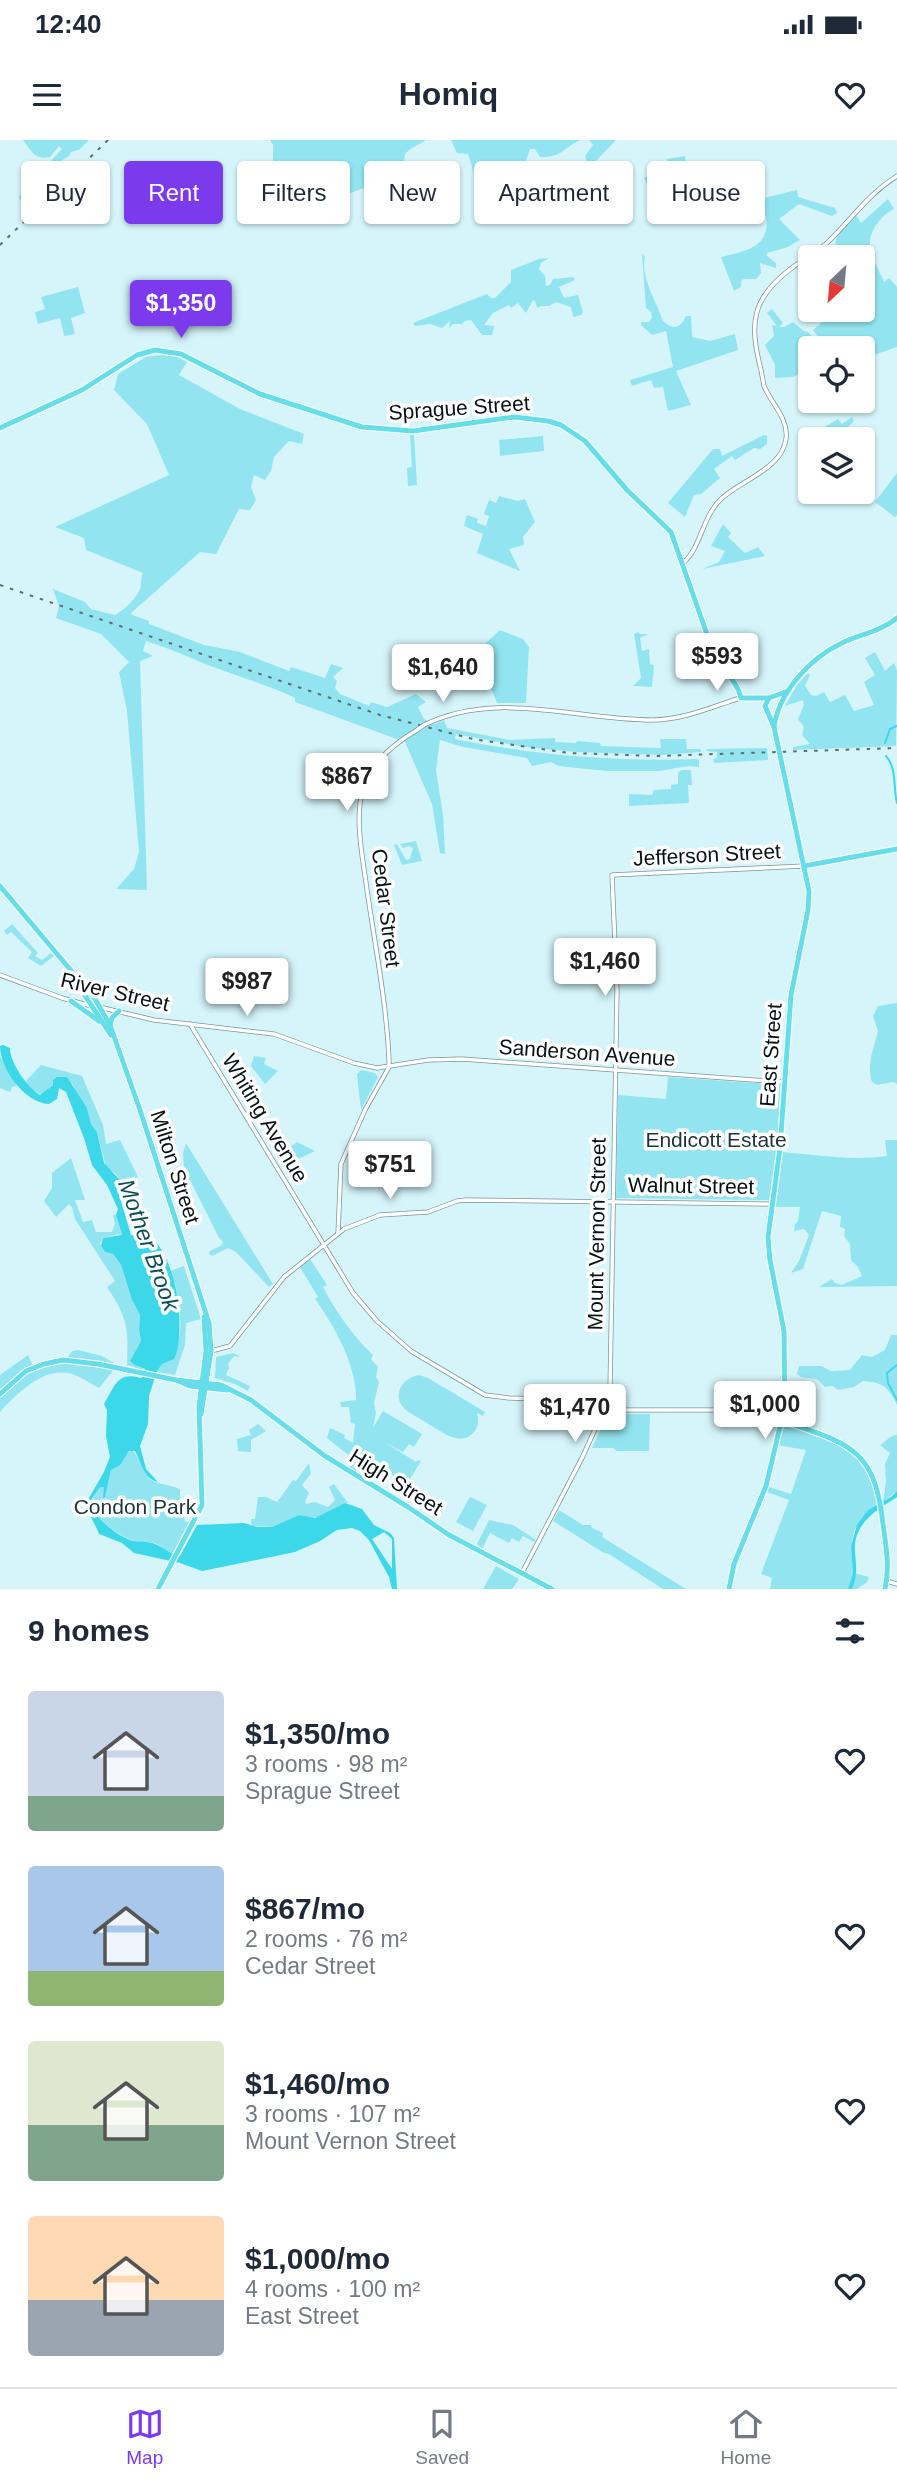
<!DOCTYPE html>
<meta charset="utf-8">
<style>
body{margin:0;font-family:Helvetica,sans-serif;background:#f2f2f3;color:#1f2937;height:100vh;display:flex;flex-direction:column;font-size:26px;white-space:nowrap}
*{box-sizing:border-box;margin:0}
p{font-size:23px;color:#747a83}
.icon{flex:none;width:38px;height:38px;fill:none;stroke:currentColor;stroke-width:2;stroke-linecap:round;stroke-linejoin:round}
.map{position:relative;height:1449px;overflow:hidden}
.details{display:flex;flex-direction:column;background:#fff;flex:1}
.details>*{flex:none}
.banner{position:absolute;left:21px;top:21px;width:856px;height:63px;display:flex;gap:14px}
.needle{width:46px;rotate:206deg}
.fabs{position:absolute;left:798px;top:105px;display:grid;gap:14px}
.fabs a{display:grid;place-items:center;width:77px;height:77px;border-radius:7px;background:#fff;box-shadow:0 2px 5px #0004;font-size:35px}
.price{position:absolute;translate:-50% -60px;padding:0 16px;border-radius:7px;background:#fff;color:#222;font-size:23px;line-height:46px;filter:drop-shadow(0 2px 4px #0008)}
.price::after{content:'';position:absolute;left:50%;top:42px;width:21px;height:16px;margin-left:-10px;background:inherit;clip-path:polygon(0 0,100% 0,50% 100%)}
.price.on{background:#7c3aed;color:#fff}
ul{padding:0;list-style:none}
li{display:flex;align-items:center;gap:21px;height:175px;padding:0 28px}
li span{display:grid;place-items:center;flex:none;width:196px;height:140px;border-radius:7px;color:#555}
li>.icon{margin-inline-start:auto}
span .icon{width:84px;height:84px;fill:#fffc;stroke-width:1}
li b{font-size:30px}
h2{display:flex;justify-content:space-between;align-items:center;height:84px;padding:0 28px;font-size:30px}
.pill{padding:0 24px;border-radius:7px;background:#fff;box-shadow:0 2px 5px #0004;font-size:24px;line-height:63px}
.pill.on{background:#7c3aed;color:#fff}
.status{display:flex;justify-content:space-between;align-items:center;height:49px;padding:0 35px;background:#fff;direction:ltr}
.status svg{height:19px;fill:currentColor}
header{display:flex;justify-content:space-between;align-items:center;height:91px;padding:0 28px;background:#fff;font-size:32px;font-weight:600}
.tabs{display:flex;justify-content:space-around;align-items:center;height:98px;border-top:2px solid #e0e1e3;background:#fff;font-size:19px;color:#747a83}
.tabs a{display:grid;justify-items:center;gap:4px}
.tabs .on{color:#7c3aed}
.map>svg:first-child{display:block}
.green{fill:#92e5f0}
.water{fill:#3cd8ea;fill-rule:evenodd}
.lines{fill:none;stroke-linecap:round;stroke-linejoin:round}
.stream{stroke:#3cd8ea;stroke-width:2}
.minor-casing{stroke:#79979b;stroke-width:5}
.major-casing{stroke:#fff;stroke-width:7}
.minor{stroke:#fff;stroke-width:3.5}
.major{stroke:#66dee9;stroke-width:5}
.rail{stroke:#5a6d70;stroke-width:2;stroke-dasharray:3.5 7;stroke-linecap:butt}
.minor-bridge-casing{stroke:#79979b;stroke-width:5;stroke-linecap:butt}
.minor-bridge{stroke:#fff;stroke-width:3.5}
.labels{text-anchor:middle;stroke-width:7;stroke-linejoin:round;paint-order:stroke}
.street-label{font-size:21px;fill:#061113;stroke:#fff}
.park-label{font-size:21px;fill:#1b3437;stroke:#fff}
.water-label{font-size:23px;font-style:italic;fill:#0d4f56;stroke:#fff}
</style>
<div class="status"><b>12:40</b><svg viewBox="0 0 49 12"><path d="M0 12V9h3v3zM5 12V6h3v6zM10 12V3h3v9zM15 12V0h3v12zM26 1h20v11H26zM47 4h2v5h-2z"/></svg></div>
<header><svg class="icon" aria-label="menu" viewBox="0 0 24 24"><path d="M4 6h16M4 12h16M4 18h16"/></svg>Homiq<svg class="icon" aria-label="heart" viewBox="0 0 24 24"><path d="M12 20l-8-8c-3-5 5-10 8-4 3-6 11-1 8 4z"/></svg></header>
<div class="map">
<svg width="897" height="1449" viewBox="0 0 897 1449">
<rect width="100%" height="100%" fill="#d5f5fa"/>
<!-- green -->
<g class="green">
<path d="M23,0h66l-10,10 -8,2 -2,4c-12,5 -36,34 -49,44l-1,-2 2,-5 41,-44 -3,-3 -9,11c-15,3 -18,-5 -27,-17z"/>
<path d="M270,0h156c-6,5 -18,8 -21,15 -2,8 1,12 -3,19l-79,29 -19,-10 -3,-19 -9,-12 -5,-1 -10,4 -4,-3v-17z"/>
<path d="M451,0h130c-18,7 -18,18 -41,17l-5,-8h-5l-6,18 -42,16 -6,-4 -8,-25 -11,-1z"/>
<polygon points="589,0 616,0 592,25 587,22 585,16 593,5"/>
<path d="M685,16l3,17 -8,3c-4,23 5,12 17,22l-23,5 -8,-2 -9,1 -13,-24 6,-3 3,6 18,-4 -4,-18z"/>
<path d="M797,50l1,7 37,11 2,5 -5,3 -33,-12 -20,15 21,21 -12,7 -21,6v3l9,7v5l-16,-5 1,10 -5,6h-12l-3,2v6l-7,4 -13,-34c24,-6 50,-9 45,-41l-7,-5 -3,-11z"/>
<path d="M888,59l6,10c-12,6 -25,21 -24,36 0,11 10,27 14,37l5,-4 8,9v60l-32,11 -2,3 10,17 -10,5v-35h-35l1,-4 -8,-3 -8,-11 13,-11 5,-9h32v-53h-29l4,-4c-9,-15 9,-27 18,-38l5,8z"/>
<path d="M642,114l3,3c-5,19 12,46 18,64 10,9 17,8 23,-5h5l1,21 18,4 25,-7 3,16 -62,21 15,34 -23,6 -5,-24 -9,1 -3,-8 -19,6 -2,-6 43,-13 -7,-36 -14,4 -11,-10v-3h8l3,-4 -1,-6 -5,-4z"/>
<polygon points="549,118 541,123 539,129 545,136 546,146 550,145 553,139 573,137 575,140 559,147 564,158 578,155 583,172 581,175 573,177 571,167 556,162 549,166 541,166 537,168 535,161 533,160 526,173 518,163 511,168 509,165 493,173 484,185 494,186 492,195 482,195 471,180 465,181 462,184 453,184 449,188 450,181 442,188 430,184 415,186 413,183 487,154 491,158 495,158 511,142 511,130 539,119"/>
<polygon points="78,147 85,173 71,178 75,194 64,196 60,178 38,184 35,172 45,169 41,157"/>
<polygon points="772,169 783,183 779,187 784,187 793,182 804,191 808,192 819,204 824,205 823,208 810,208 810,231 792,237 775,238 775,225 765,205 774,196 772,185 777,186 767,173"/>
<path d="M161,215l14,1 12,6 -8,13 61,34 64,25 -2,10 -13,-3 -15,16 -3,14 -6,9 -11,-5 -3,12 5,13 -6,10 -11,-1 -23,45 -16,-2 -70,62 19,7v3l55,21 36,7 49,19 2,-4 34,11 6,-14 12,4 -10,9 4,4 -2,7 5,6 29,12 2,-4 16,5 29,-13 10,8 -8,5 6,12 11,5 9,-4 3,8 63,12 45,-2v4l21,1 1,-2 23,2 1,3 60,2 -1,-9h26l1,10h14v3l-38,3 -87,-3 -51,-5 -69,-13 -1,5c80,16 160,23 242,20l2,1v7l-10,-1 -30,5h-52l-49,-5 -7,-4 -19,4 -5,-8 -64,-11 -23,-7 -4,30 7,45 2,39 -5,-1 -8,-49 -27,-62 -110,-40v-4c-20,-10 -40,-16 -62,-24 -29,-9 -57,-24 -87,-33l-3,10 10,5 -13,5 7,229 -31,-1 18,-20 5,-17 -12,-141 -8,-39 10,-10 -28,-28 -45,-16 3,-12 -6,-17 32,13 6,7 24,6c9,-5 21,-16 25,-26 2,-6 0,-10 3,-16l-57,-23 -2,-12 -29,-11 114,-52 -22,-51 -33,-34 4,-16 28,-17z"/>
<path d="M852,277l2,4c-15,16 -22,18 -44,18v9l-4,-10 32,-19 4,5z"/>
<polygon points="410,295 414,295 417,345 408,346 407,328 412,327"/>
<polygon points="764,295 767,296 767,304 760,309 754,308 735,320 732,316 714,329 720,338 701,354 694,355 685,377 668,363 713,309 720,309 722,316"/>
<polygon points="543,296 544,311 500,316 499,300"/>
<polygon points="897,333 897,375 895,377 875,362"/>
<polygon points="499,356 518,361 525,359 535,382 523,397 524,405 509,409 520,431 477,413 483,394 464,386 467,375 478,379 477,383 486,386 489,376 484,374 489,360 496,363"/>
<polygon points="723,384 731,393 728,397 745,413 758,407 765,416 702,429 719,422 725,411 711,406"/>
<polygon points="500,490 523,499 529,507 526,563 497,563 476,512"/>
<polygon points="638,492 640,494 648,494 640,498 642,511 649,509 650,524 654,525 652,547 633,546 641,538 634,494"/>
<polygon points="875,512 885,531 894,523 897,530 896,606 793,610 793,607 810,604 802,595 804,587 798,579 804,565 803,560 785,566 797,545 808,533 810,535 805,546 811,555 816,556 824,552 830,562 845,555 854,571 874,565 864,542 875,535 865,518"/>
<polygon points="767,608 768,620 714,623 713,619 717,618 717,612 705,611 708,609"/>
<polygon points="682,630 691,630 692,645 688,645 689,663 629,666 629,654 652,655 654,650 671,649 671,645 678,644 678,632"/>
<polygon points="416,701 422,721 402,725 394,705 397,704 406,720 410,719 413,708 409,706 403,708 400,704"/>
<polygon points="12,784 38,813 35,816 42,820 51,813 54,816 41,826 28,818 32,812 11,792 7,795 4,791"/>
<path d="M897,863v81l-4,-2 -16,3 -5,-3c-6,-18 2,-33 6,-51l-5,-15 5,-10z"/>
<polygon points="0,916 17,946 12,947 10,952 0,948"/>
<polygon points="254,916 266,918 264,924 278,931 265,944 251,926"/>
<polygon points="41,925 82,936 103,985 106,1004 120,1000 138,1037 126,1041 125,1046 115,1033 106,1027 97,992 91,984 87,968 81,962 72,943 53,944 42,955 30,948 26,941"/>
<polygon points="361,930 375,933 378,937 361,970 357,934"/>
<polygon points="668,937 780,945 778,1003 769,1060 616,1058 618,955 666,959"/>
<path d="M885,1000h12v146l-78,1 13,-8 3,4 7,2 20,-9 -4,-9 -7,-7 -1,-16 -6,-8 1,-7 -5,-2 1,-11 -19,-5 -19,58 -12,4 8,-12 10,-26 -5,-6 -10,2 1,-7 3,-3 2,-14h-26l8,-55c36,3 69,9 105,4z"/>
<polygon points="297,1002 315,1011 292,1022 285,1010"/>
<polygon points="186,1003 273,1144 269,1147 236,1112 228,1108 212,1116 209,1114 210,1111 222,1105 223,1102 219,1098 190,1040 185,1040 183,1013"/>
<path d="M71,1018l14,42h-10l8,22 9,-2 4,12h16l3,-8 -2,-9h3l6,21 -4,-2 -15,4 -3,6 5,8 8,2 8,11 11,35 8,15 -1,15 2,11 -11,20 16,10 -19,-6c0,-10 1,-20 0,-30 -1,-18 -10,-33 -20,-48l8,-6 -40,-62 -3,-12 -3,-3 -13,13 -12,-16 8,-13v-15z"/>
<path d="M310,1119l17,26 -4,2c13,25 30,49 50,68l-2,4 7,8 -2,10 3,5 -5,21 2,10 -3,15 10,-17 39,23 -8,13 -5,-3 -6,8 -17,-9 30,19 2,-2 3,1 -13,21 -6,-1 -38,-23 -8,13 -6,-3 1,-11 -24,-19 3,-10 15,7 -1,3 9,5 2,-19 -4,-1 -2,-16h-8l-1,-5 16,-2c1,-34 -21,-73 -41,-101l3,-2 -18,-30z"/>
<path d="M184,1126l17,53 -15,4 -1,22 -10,30 -19,-3c6,-11 17,-17 22,-31 7,-17 -3,-53 -8,-70z"/>
<path d="M891,1195h6v70c-10,-19 -12,-22 -34,-24l-9,6 -16,3 -5,-4 -8,1 -8,-8 -16,-2 -4,-3 2,-8h22l10,5 19,-1 12,-15 10,2 13,-7z"/>
<path d="M78,1210l24,6 12,7 -2,9 -13,16c-8,-4 -16,-10 -24,-13 -30,-11 -57,18 -75,37v-37l28,-20 5,11 21,-7 14,-2 4,-6z"/>
<polygon points="233,1213 241,1217 234,1216 228,1224 229,1228 226,1235 250,1246 248,1251 235,1244 215,1238 216,1217"/>
<path d="M419,1235l9,3 57,34 -2,4 -6,-3c2,8 2,15 -5,21 -14,13 -32,-4 -45,-11 -7,-5 -18,-9 -24,-16 -11,-14 1,-30 16,-32z"/>
<polygon points="608,1274 650,1274 649,1311 617,1311 613,1308 592,1308"/>
<polygon points="783,1281 843,1303 869,1328 881,1363 868,1370 854,1391 851,1407 853,1433 869,1437 867,1442 857,1449 770,1449 772,1438 761,1434 789,1360 764,1351 766,1346 791,1354 806,1310 777,1305"/>
<polygon points="258,1284 266,1291 251,1300 251,1312 238,1311 237,1299 251,1295 249,1290"/>
<polygon points="897,1295 897,1351 883,1362 886,1341 885,1324 890,1313 880,1305 892,1296"/>
<path d="M131,1310c11,7 10,22 20,30 5,4 21,5 29,9v12l5,20 5,2 -17,31c-7,-2 -12,-9 -19,-11 -7,-2 -15,0 -22,-3 -15,-5 -40,-24 -42,-39l10,-14h4v11l1,-1 6,-27z"/>
<polygon points="309,1323 311,1334 302,1345 309,1353 305,1361 306,1364 315,1362 328,1367 335,1360 329,1347 334,1344 348,1363 345,1363 318,1377 309,1378 299,1375 272,1387 252,1386 251,1379 255,1379 258,1357 266,1357 277,1362 293,1340 296,1341"/>
<polygon points="470,1357 487,1365 473,1391 456,1382"/>
<polygon points="559,1370 583,1385 591,1385 592,1388 603,1393 602,1397 686,1449 663,1449 609,1414 604,1413 553,1381"/>
<polygon points="489,1380 513,1385 536,1400 534,1402 523,1396 519,1402 512,1398 509,1403 490,1393 482,1409 477,1404"/>
<polygon points="496,1426 519,1439 512,1449 483,1449"/>
</g>
<!-- water -->
<g class="water">
<path d="M3,905l7,3c0,15 17,39 30,47l13,-10v-5l4,-3h10l20,31 4,16 6,8 7,31 30,32 9,23 -3,1 -9,-23 -7,-4 -5,2 12,41c7,1 15,0 21,4 24,17 35,94 22,120l-12,5 -5,7 -8,25 -1,28 -8,22 6,23 12,13c-15,-3 -16,-19 -23,-31h-6l-9,14 -9,5 -6,27 -2,1 1,-11h-4l-10,14c2,15 28,36 43,40 7,1 15,0 22,3 10,4 14,10 25,12l17,-31 47,-2 13,4h15l27,-12 16,3 30,-15 17,6 12,16 16,8 4,5 3,51h-5l-3,-12 -20,-37 -9,-9 -8,-3 -15,2 -17,11 -25,11 -93,19 -22,-8 -46,-10 -12,-10 -23,-9c-4,-11 -11,-19 -13,-31l18,-31 6,-15 -4,-21 1,-26 -3,-6c11,-18 13,-33 37,-26l4,-4v-5l-10,-4 -5,-4 11,-20 -2,-11 1,-15 -8,-15 -11,-35 -8,-11 -8,-2 -4,-6 2,-8 19,-3 -6,-20 2,-6 -11,-24 -15,-20 -8,-27 -18,-46 -7,-4 -2,11 -8,5c-25,-1 -49,-36 -49,-58zM384,1392l8,7v30l-20,-30z"/>
<path d="M897,1351v6c-20,13 -44,26 -42,54 1,14 3,24 -3,38h-4l5,-15 -2,-28 6,-21 11,-15 23,-13z"/>
</g>
<g class="lines">
<!-- stream -->
<g class="stream">
<polyline points="885,603 890,589 897,586"/>
<path d="M886,616c11,12 7,32 11,47"/>
<polyline points="897,1225 887,1233 888,1243 897,1260"/>
</g>
<!-- minor casing -->
<g class="minor-casing">
<g id="minor">
<path d="M683,423c18,-15 19,-46 38,-64 20,-19 61,-30 65,-60 3,-20 -15,-36 -22,-53 -1,-5 -2,-11 -3,-16 -12,-47 -10,-72 32,-103 11,-8 24,-15 35,-25 24,-23 40,-48 69,-66"/>
<path d="M424,585c73,-36 151,-5 228,-5 31,0 59,-13 88,-22"/>
<polyline points="0,835 62,858 91,866"/>
<polyline points="99,867 154,880 274,894 354,923 377,928 428,920 462,919 783,942"/>
<polyline points="190,884 353,1153 377,1181 411,1211 485,1255 509,1258 578,1260 613,1270 742,1270 781,1281"/>
<path d="M338,1093l3,-69 24,-54 24,-43v-6c-2,-55 -14,-116 -22,-171 -4,-32 -13,-70 -4,-102 8,-25 32,-45 54,-58"/>
<polyline points="211,1211 230,1206 284,1137 344,1089 380,1075 428,1072 457,1061 466,1060 771,1064"/>
<polyline points="522,1433 582,1318 607,1263 610,1250 617,850 612,735 804,726"/>
<polyline points="887,1441 897,1444"/>
</g>
</g>
<!-- major casing -->
<g class="major-casing">
<g id="major">
<path d="M0,288l82,-38 55,-35 18,-5 26,4 79,40 102,33 51,4 101,-14 34,4 13,4 24,16 42,49 44,42 44,125c8,14 23,25 26,41h28"/>
<path d="M774,587c5,-35 36,-69 68,-84 18,-9 38,-11 55,-25"/>
<polyline points="804,726 897,709"/>
<polyline points="0,746 95,859 110,885 140,970 209,1183 211,1211 201,1274"/>
<polyline points="76,842 111,895"/>
<polyline points="71,861 99,881"/>
<polyline points="110,885 112,878 119,871"/>
<polyline points="176,1240 190,1246 227,1250"/>
<polyline points="0,1254 26,1231 44,1224 63,1220 98,1224 176,1240 221,1245 251,1260 325,1316 408,1367 449,1395 552,1449"/>
<path d="M783,1281c66,23 92,27 100,103 3,22 7,43 2,65"/>
<polyline points="158,1449 202,1365 199,1266 206,1211 204,1177"/>
<polyline points="729,1449 734,1424 766,1346 785,1266 784,1191 770,1120 768,1097 780,1008 791,855 808,770 809,751 774,587 765,566 769,558 788,551"/>
</g>
</g>
<!-- minor -->
<use href="#minor" class="minor"/>
<!-- major -->
<use href="#major" class="major"/>
<!-- rail -->
<g class="rail">
<polyline points="0,105 108,0"/>
<polyline points="0,445 380,575 473,599 569,613 656,616 897,608"/>
</g>
<!-- minor-bridge casing -->
<g class="minor-bridge-casing">
<polyline id="minor-bridge" points="417,590 424,585"/>
</g>
<!-- minor-bridge -->
<use href="#minor-bridge" class="minor-bridge"/>
</g>
<g class="labels">
<!-- street labels -->
<g class="street-label">
<text transform="translate(459 268) rotate(-4)" y="7">Sprague Street</text>
<text transform="translate(707 715) rotate(-3)" y="7">Jefferson Street</text>
<text transform="translate(386 768) rotate(83)" y="7">Cedar Street</text>
<text transform="translate(115 852) rotate(13)" y="7">River Street</text>
<text transform="translate(587 913) rotate(4)" y="7">Sanderson Avenue</text>
<text transform="translate(771 915) rotate(-86)" y="7">East Street</text>
<text transform="translate(265 978) rotate(59)" y="7">Whiting Avenue</text>
<text transform="translate(175 1027) rotate(72)" y="7">Milton Street</text>
<text transform="translate(691 1046) rotate(1)" y="7">Walnut Street</text>
<text transform="translate(597 1094) rotate(-89)" y="7">Mount Vernon Street</text>
<text transform="translate(396 1342) rotate(32)" y="7">High Street</text>
</g>
<!-- park labels -->
<g class="park-label">
<text x="716" y="1007">Endicott Estate</text>
<text x="135" y="1374">Condon Park</text>
</g>
<!-- water labels -->
<g class="water-label">
<text transform="translate(149 1105) rotate(70)" y="8">Mother Brook</text>
</g>
</g>
</svg>
<div class="fabs">
<a><svg class="needle" viewBox="-14 -14 28 28"><path d="M0-13l5 13h-10z" fill="#e53935"/><path d="M0 13l5-13h-10z" fill="#747a83"/></svg></a>
<a><svg class="icon" aria-label="locate" viewBox="0 0 24 24"><circle cx="12" cy="12" r="6"/><path d="M12 2v4M12 18v4M2 12h4M18 12h4"/></svg></a>
<a><svg class="icon" aria-label="layers" viewBox="0 0 24 24"><path d="M12 4l9 5-9 5-9-5zM3 14l9 5 9-5"/></svg></a>
</div>
<b class="price on" style="left:181px;top:200px">$1,350</b>
<b class="price" style="left:717px;top:553px">$593</b>
<b class="price" style="left:443px;top:564px">$1,640</b>
<b class="price" style="left:347px;top:673px">$867</b>
<b class="price" style="left:605px;top:858px">$1,460</b>
<b class="price" style="left:247px;top:878px">$987</b>
<b class="price" style="left:390px;top:1061px">$751</b>
<b class="price" style="left:765px;top:1301px">$1,000</b>
<b class="price" style="left:575px;top:1304px">$1,470</b>
<div class="banner">
<a class="pill">Buy</a>
<a class="pill on">Rent</a>
<a class="pill">Filters</a>
<a class="pill">New</a>
<a class="pill">Apartment</a>
<a class="pill">House</a>
</div>
</div>
<section class="details">
<h2>9 homes<svg class="icon" aria-label="filters" viewBox="0 0 24 24"><path d="M4 7h16M4 17h16"/><circle cx="9" cy="7" r="2"/><circle cx="15" cy="17" r="2"/></svg></h2>
<ul>
<li><span style="background:linear-gradient(#c9d6e8 75%,#7fa58c 0)"><svg class="icon" aria-label="home" viewBox="0 0 24 24"><path d="M3 11l9-7 9 7M6 9v11h12V9"/></svg></span><div><b>$1,350/mo</b><p>3 rooms · 98 m²</p><p>Sprague Street</p></div><svg class="icon" aria-label="heart" viewBox="0 0 24 24"><path d="M12 20l-8-8c-3-5 5-10 8-4 3-6 11-1 8 4z"/></svg></li>
<li><span style="background:linear-gradient(#a9c7e8 75%,#8fb573 0)"><svg class="icon" aria-label="home" viewBox="0 0 24 24"><path d="M3 11l9-7 9 7M6 9v11h12V9"/></svg></span><div><b>$867/mo</b><p>2 rooms · 76 m²</p><p>Cedar Street</p></div><svg class="icon" aria-label="heart" viewBox="0 0 24 24"><path d="M12 20l-8-8c-3-5 5-10 8-4 3-6 11-1 8 4z"/></svg></li>
<li><span style="background:linear-gradient(#dfe7d0 60%,#7fa58c 0)"><svg class="icon" aria-label="home" viewBox="0 0 24 24"><path d="M3 11l9-7 9 7M6 9v11h12V9"/></svg></span><div><b>$1,460/mo</b><p>3 rooms · 107 m²</p><p>Mount Vernon Street</p></div><svg class="icon" aria-label="heart" viewBox="0 0 24 24"><path d="M12 20l-8-8c-3-5 5-10 8-4 3-6 11-1 8 4z"/></svg></li>
<li><span style="background:linear-gradient(#ffd9b3 60%,#9aa5b1 0)"><svg class="icon" aria-label="home" viewBox="0 0 24 24"><path d="M3 11l9-7 9 7M6 9v11h12V9"/></svg></span><div><b>$1,000/mo</b><p>4 rooms · 100 m²</p><p>East Street</p></div><svg class="icon" aria-label="heart" viewBox="0 0 24 24"><path d="M12 20l-8-8c-3-5 5-10 8-4 3-6 11-1 8 4z"/></svg></li>
</ul>
</section>
<nav class="tabs">
<a class="on"><svg class="icon" aria-label="map" viewBox="0 0 24 24"><path d="M3 6l6-2 6 2 6-2v14l-6 2-6-2-6 2zM9 4v14M15 6v14"/></svg>Map</a>
<a><svg class="icon" aria-label="saved" viewBox="0 0 24 24"><path d="M7 4h10v16l-5-4-5 4z"/></svg>Saved</a>
<a><svg class="icon" aria-label="home" viewBox="0 0 24 24"><path d="M3 11l9-7 9 7M6 9v11h12V9"/></svg>Home</a>
</nav>
